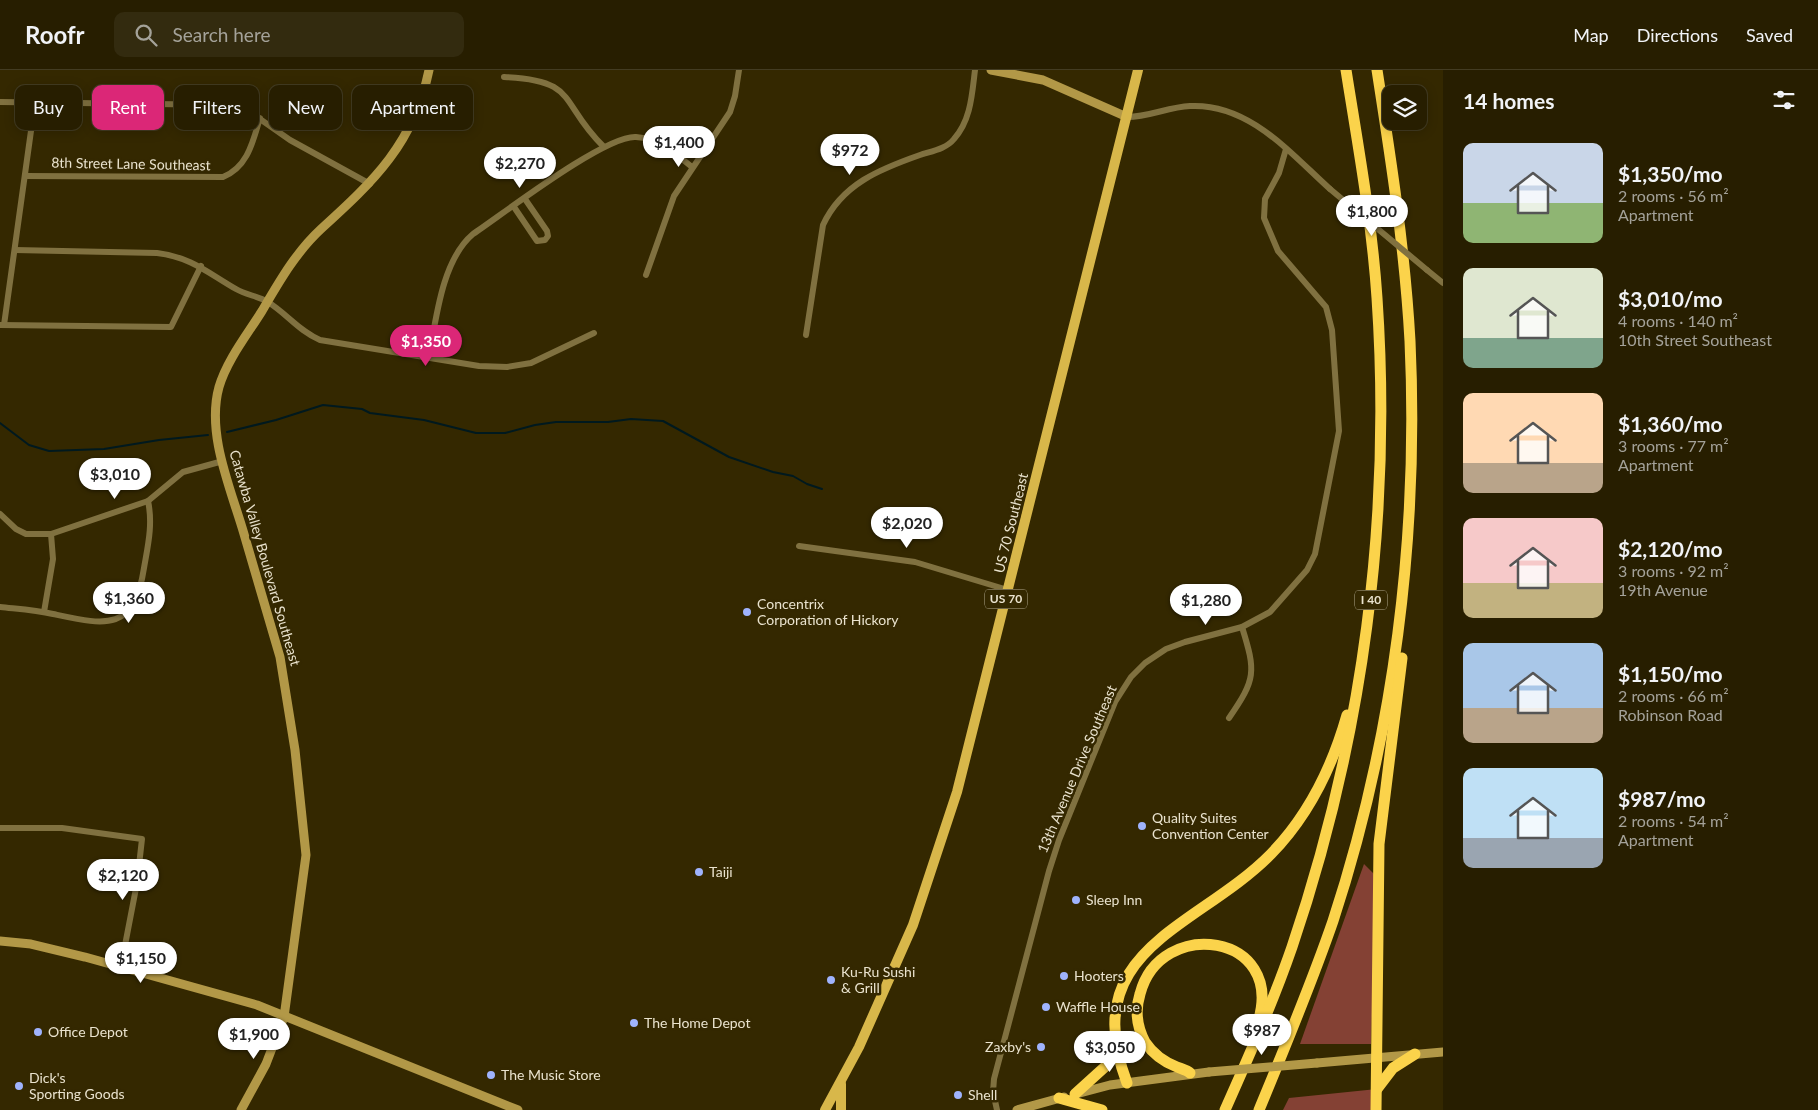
<!DOCTYPE html>
<meta charset="utf-8">
<style>
body{margin:0;font-family:Lato,sans-serif;background:#332b0f;color:#f1f3f6;height:100vh;display:flex;flex-direction:column;font-size:19px;white-space:nowrap}
*{box-sizing:border-box;margin:0}
p{font-size:16px;color:#a4a299}
.icon{flex:none;width:28px;height:28px;fill:none;stroke:currentColor;stroke-width:2;stroke-linecap:round;stroke-linejoin:round}
.map{position:relative;flex:1;overflow:hidden}
.details{display:flex;flex-direction:column;background:#271e00;width:375px}
.details>*{flex:none}
.top-card{position:absolute;left:15px;top:15px;width:475px;height:45px;display:flex;gap:10px}
.controls{position:absolute;left:1382px;top:15px;display:grid;gap:10px}
.controls a{display:grid;place-items:center;width:45px;height:45px;border-radius:10px;background:#271e00;box-shadow:0 2px 12px #0003,0 0 0 1px #433c22;font-size:25px}
.price{position:absolute;translate:-50% -42px;padding:0 11px;border-radius:18px;background:#fff;color:#222;font-size:16px;line-height:32px;filter:drop-shadow(0 1px 2px #0008)}
.price::after{content:'';position:absolute;left:50%;top:30px;width:15px;height:11px;margin-left:-8px;background:inherit;clip-path:polygon(0 0,100% 0,50% 100%)}
.price.current{background:#db2777;color:#fff}
ul{padding:0;list-style:none}
li{display:flex;align-items:center;gap:15px;height:125px;padding:0 20px}
li span{display:grid;place-items:center;flex:none;width:140px;height:100px;border-radius:10px;color:#555}
li>.icon{margin-inline-start:auto}
span .icon{width:60px;height:60px;fill:#fffc;stroke-width:1}
li b{font-size:21px}
h2{display:flex;justify-content:space-between;align-items:center;height:60px;padding:0 20px;font-size:21px}
.chip{padding:0 18px;border-radius:10px;background:#271e00;box-shadow:0 2px 12px #0003,0 0 0 1px #433c22;font-size:18px;line-height:45px}
.chip.current{background:#db2777;color:#fff}
header{display:flex;align-items:center;gap:30px;box-sizing:border-box;height:70px;padding:0 25px;background:#271e00;border-bottom:1px solid #433c22}
header strong{font-size:24px}
nav{display:flex;gap:28px;margin-inline-start:auto;font-size:18px}
.search{width:350px;height:45px;background:#332b0f;display:flex;align-items:center;gap:12px;box-sizing:border-box;padding:0 18px;border-radius:10px;color:#a4a299;font-size:19px}
main{display:flex;flex:1;min-height:0}
.map>svg:first-child{display:block}
.forest{fill:#844134}
.lines{fill:none;stroke-linecap:round;stroke-linejoin:round}
.stream{stroke:#00191e;stroke-width:2}
.street{stroke:#807140;stroke-width:6}
.secondary{stroke:#b29847;stroke-width:9}
.primary{stroke:#d8b74a;stroke-width:10}
.highway{stroke:#fbd34b;stroke-width:11}
.street-bridge{stroke:#807140;stroke-width:6}
.secondary-bridge{stroke:#b29847;stroke-width:9}
.poi-dot{fill:#9fb3fd;stroke:#342800;stroke-width:2}
.labels{text-anchor:middle;stroke-width:5;stroke-linejoin:round;paint-order:stroke}
.shield{fill:#342800;stroke:#b3ab90;stroke-width:1}
.shield-label{font-size:12px;font-weight:bold;fill:#eae3ce}
.street-label{font-size:14px;fill:#eae3ce;stroke:#342800}
.poi-label{font-size:14px;fill:#eae3ce;stroke:#342800;text-anchor:start}
</style>
<header>
<strong>Roofr</strong>
<div class="search"><svg class="icon" aria-label="search" viewBox="0 0 24 24"><circle cx="10" cy="10" r="6"/><path d="M15 15l6 6"/></svg>Search here</div>
<nav><a>Map</a><a>Directions</a><a>Saved</a></nav>
</header>
<main>
<div class="map">
<svg width="1443" height="1040" viewBox="0 0 1443 1040">
<rect width="100%" height="100%" fill="#342800"/>
<!-- forest -->
<g class="forest">
<polygon points="1364,794 1377,807 1371,974 1300,974"/>
<polygon points="1377,1019 1376,1040 1283,1040 1289,1028"/>
</g>
<g class="lines">
<!-- stream -->
<g class="stream">
<polyline points="0,353 29,375 49,381 104,379 159,370 208,365"/>
<polyline points="227,362 276,350 323,335 362,339 370,343 424,350 476,363 505,363 535,355 556,352 608,352 631,349 663,351 729,387 773,402 793,406 807,414 822,419"/>
</g>
<!-- street -->
<g class="street">
<path d="M504,7c75,3 55,26 99,69"/>
<polyline points="0,32 231,35 250,42 290,70 370,114"/>
<path d="M1127,47c22,0 41,-10 63,-11 59,-3 100,47 140,83"/>
<path d="M25,106l198,1c25,-10 30,-36 37,-59"/>
<polyline points="514,137 537,171 545,170 548,166 547,161 525,129"/>
<path d="M15,180l142,3c34,4 51,20 79,36 10,6 22,7 32,13 19,12 31,29 52,38l159,26 28,1 24,-4 63,-30"/>
<polyline points="1427,200 1443,213"/>
<polyline points="646,205 674,126 730,42 735,26 739,0"/>
<polyline points="0,255 171,257 201,196"/>
<polyline points="4,255 35,32"/>
<path d="M806,265l17,-110c19,-41 57,-56 97,-70 12,-4 26,-6 34,-16 17,-19 18,-45 21,-69"/>
<path d="M429,287c7,-38 13,-97 44,-123 30,-20 132,-99 163,-97 21,1 40,17 56,30"/>
<polyline points="0,444 16,459 26,464 51,464 148,431 183,402 223,391"/>
<polyline points="799,476 915,492 1008,520"/>
<path d="M0,537c18,2 35,3 53,7 52,11 81,19 91,-46 4,-23 9,-44 4,-67"/>
<polyline points="44,542 53,489 51,464"/>
<path d="M1229,648c27,-39 27,-46 13,-91"/>
<polyline points="0,758 62,758 142,769 137,813 121,896"/>
<polyline points="997,1040 993,1022 994,1009 1049,801 1059,770 1115,632 1131,607 1145,593 1166,579 1185,572 1242,557 1270,542 1307,500 1315,484 1339,361 1332,260 1326,237 1278,181 1264,148 1265,129 1279,103 1286,79"/>
</g>
<!-- secondary -->
<g class="secondary">
<polyline points="991,0 1043,10 1127,47"/>
<polyline points="0,871 31,874 85,887 257,935 518,1040"/>
<polyline points="1317,993 1443,982"/>
<polyline points="1076,1024 1110,1015 1209,1002"/>
<path d="M241,1040l25,-46 18,-47 22,-162 -11,-105 -15,-93c-12,-41 -24,-82 -36,-123 -13,-45 -38,-100 -25,-147 8,-27 28,-52 43,-76 17,-29 34,-59 59,-82 53,-48 93,-86 108,-159"/>
<polyline points="1017,1040 1064,1027"/>
</g>
<!-- primary -->
<g class="primary">
<polyline points="825,1040 859,977 913,855 957,722 1138,0"/>
<polyline points="841,1040 841,1014"/>
</g>
<!-- highway -->
<g class="highway">
<path d="M1190,1003c-3,-3 -8,-4 -13,-6 -13,-5 -24,-13 -32,-25 -8,-15 -10,-32 -5,-48 20,-78 146,-61 118,28"/>
<path d="M1127,1013c-51,-135 70,-154 144,-229 38,-39 61,-86 76,-139"/>
<polyline points="1377,1019 1393,998 1415,984"/>
<polyline points="1075,1024 1107,995 1114,971"/>
<polyline points="1059,1028 1102,1040"/>
<path d="M1225,1040c24,-54 48,-108 67,-163 71,-209 100,-429 85,-649 -5,-76 -19,-152 -31,-228"/>
<path d="M1259,1040c26,-63 52,-125 74,-189 61,-186 86,-385 77,-580 -5,-91 -19,-181 -33,-271"/>
<polyline points="1376,1040 1379,774 1402,588"/>
</g>
<!-- street-bridge -->
<polyline class="street-bridge" points="1330,119 1427,200"/>
<!-- secondary-bridge -->
<polyline class="secondary-bridge" points="1209,1002 1317,993"/>
</g>
<!-- markers -->
<g class="poi-dot">
<circle cx="747" cy="542" r="5"/>
<circle cx="1142" cy="756" r="5"/>
<circle cx="699" cy="802" r="5"/>
<circle cx="1076" cy="830" r="5"/>
<circle cx="1064" cy="906" r="5"/>
<circle cx="831" cy="910" r="5"/>
<circle cx="1046" cy="937" r="5"/>
<circle cx="634" cy="953" r="5"/>
<circle cx="38" cy="962" r="5"/>
<circle cx="1041" cy="977" r="5"/>
<circle cx="491" cy="1005" r="5"/>
<circle cx="19" cy="1016" r="5"/>
<circle cx="958" cy="1025" r="5"/>
</g>
<g class="labels">
<!-- shield labels -->
<g class="shield">
<rect x="985" y="519.5" width="42" height="19" rx="4"/>
<rect x="1355" y="520.5" width="32" height="19" rx="4"/>
</g>
<g class="shield-label">
<text x="1006" y="533">US 70</text>
<text x="1371" y="534">I 40</text>
</g>
<!-- street labels -->
<g class="street-label">
<text transform="translate(131 94) rotate(1)" y="5">8th Street Lane Southeast</text>
<text transform="translate(1011 453) rotate(-76)" y="5">US 70 Southeast</text>
<text transform="translate(265 488) rotate(74)" y="5">Catawba Valley Boulevard Southeast</text>
<text transform="translate(1077 699) rotate(-67)" y="5">13th Avenue Drive Southeast</text>
</g>
<!-- poi labels -->
<g class="poi-label">
<text x="757" y="539">Concentrix<tspan x="757" dy="16">Corporation of Hickory</tspan></text>
<text x="1152" y="753">Quality Suites<tspan x="1152" dy="16">Convention Center</tspan></text>
<text x="709" y="807">Taiji</text>
<text x="1086" y="835">Sleep Inn</text>
<text x="841" y="907">Ku-Ru Sushi<tspan x="841" dy="16">&amp; Grill</tspan></text>
<text x="1074" y="911">Hooters</text>
<text x="1056" y="942">Waffle House</text>
<text x="644" y="958">The Home Depot</text>
<text x="48" y="967">Office Depot</text>
<text x="1031" y="982" text-anchor="end">Zaxby's</text>
<text x="501" y="1010">The Music Store</text>
<text x="29" y="1013">Dick's<tspan x="29" dy="16">Sporting Goods</tspan></text>
<text x="968" y="1030">Shell</text>
</g>
</g>
</svg>
<div class="controls">
<a><svg class="icon" aria-label="layers" viewBox="0 0 24 24"><path d="M12 4l9 5-9 5-9-5zM3 14l9 5 9-5"/></svg></a>
</div>
<b class="price" style="left:679px;top:98px">$1,400</b>
<b class="price" style="left:850px;top:106px">$972</b>
<b class="price" style="left:520px;top:119px">$2,270</b>
<b class="price" style="left:1372px;top:167px">$1,800</b>
<b class="price current" style="left:426px;top:297px">$1,350</b>
<b class="price" style="left:115px;top:430px">$3,010</b>
<b class="price" style="left:907px;top:479px">$2,020</b>
<b class="price" style="left:129px;top:554px">$1,360</b>
<b class="price" style="left:1206px;top:556px">$1,280</b>
<b class="price" style="left:123px;top:831px">$2,120</b>
<b class="price" style="left:141px;top:914px">$1,150</b>
<b class="price" style="left:1262px;top:986px">$987</b>
<b class="price" style="left:254px;top:990px">$1,900</b>
<b class="price" style="left:1110px;top:1003px">$3,050</b>
<div class="top-card">
<a class="chip">Buy</a>
<a class="chip current">Rent</a>
<a class="chip">Filters</a>
<a class="chip">New</a>
<a class="chip">Apartment</a>
</div>
</div>
<section class="details">
<h2>14 homes<svg class="icon" aria-label="filters" viewBox="0 0 24 24"><path d="M4 7h16M4 17h16"/><circle cx="9" cy="7" r="2"/><circle cx="15" cy="17" r="2"/></svg></h2>
<ul>
<li><span style="background:linear-gradient(#c9d6e8 60%,#8fb573 0)"><svg class="icon" aria-label="home" viewBox="0 0 24 24"><path d="M3 11l9-7 9 7M6 9v11h12V9"/></svg></span><div><b>$1,350/mo</b><p>2 rooms · 56 m²</p><p>Apartment</p></div></li>
<li><span style="background:linear-gradient(#dfe7d0 70%,#7fa58c 0)"><svg class="icon" aria-label="home" viewBox="0 0 24 24"><path d="M3 11l9-7 9 7M6 9v11h12V9"/></svg></span><div><b>$3,010/mo</b><p>4 rooms · 140 m²</p><p>10th Street Southeast</p></div></li>
<li><span style="background:linear-gradient(#ffd9b3 70%,#b9a48a 0)"><svg class="icon" aria-label="home" viewBox="0 0 24 24"><path d="M3 11l9-7 9 7M6 9v11h12V9"/></svg></span><div><b>$1,360/mo</b><p>3 rooms · 77 m²</p><p>Apartment</p></div></li>
<li><span style="background:linear-gradient(#f6c9c9 65%,#c2b280 0)"><svg class="icon" aria-label="home" viewBox="0 0 24 24"><path d="M3 11l9-7 9 7M6 9v11h12V9"/></svg></span><div><b>$2,120/mo</b><p>3 rooms · 92 m²</p><p>19th Avenue</p></div></li>
<li><span style="background:linear-gradient(#a9c7e8 65%,#b9a48a 0)"><svg class="icon" aria-label="home" viewBox="0 0 24 24"><path d="M3 11l9-7 9 7M6 9v11h12V9"/></svg></span><div><b>$1,150/mo</b><p>2 rooms · 66 m²</p><p>Robinson Road</p></div></li>
<li><span style="background:linear-gradient(#bfe0f5 70%,#9aa5b1 0)"><svg class="icon" aria-label="home" viewBox="0 0 24 24"><path d="M3 11l9-7 9 7M6 9v11h12V9"/></svg></span><div><b>$987/mo</b><p>2 rooms · 54 m²</p><p>Apartment</p></div></li>
</ul>
</section>
</main>
